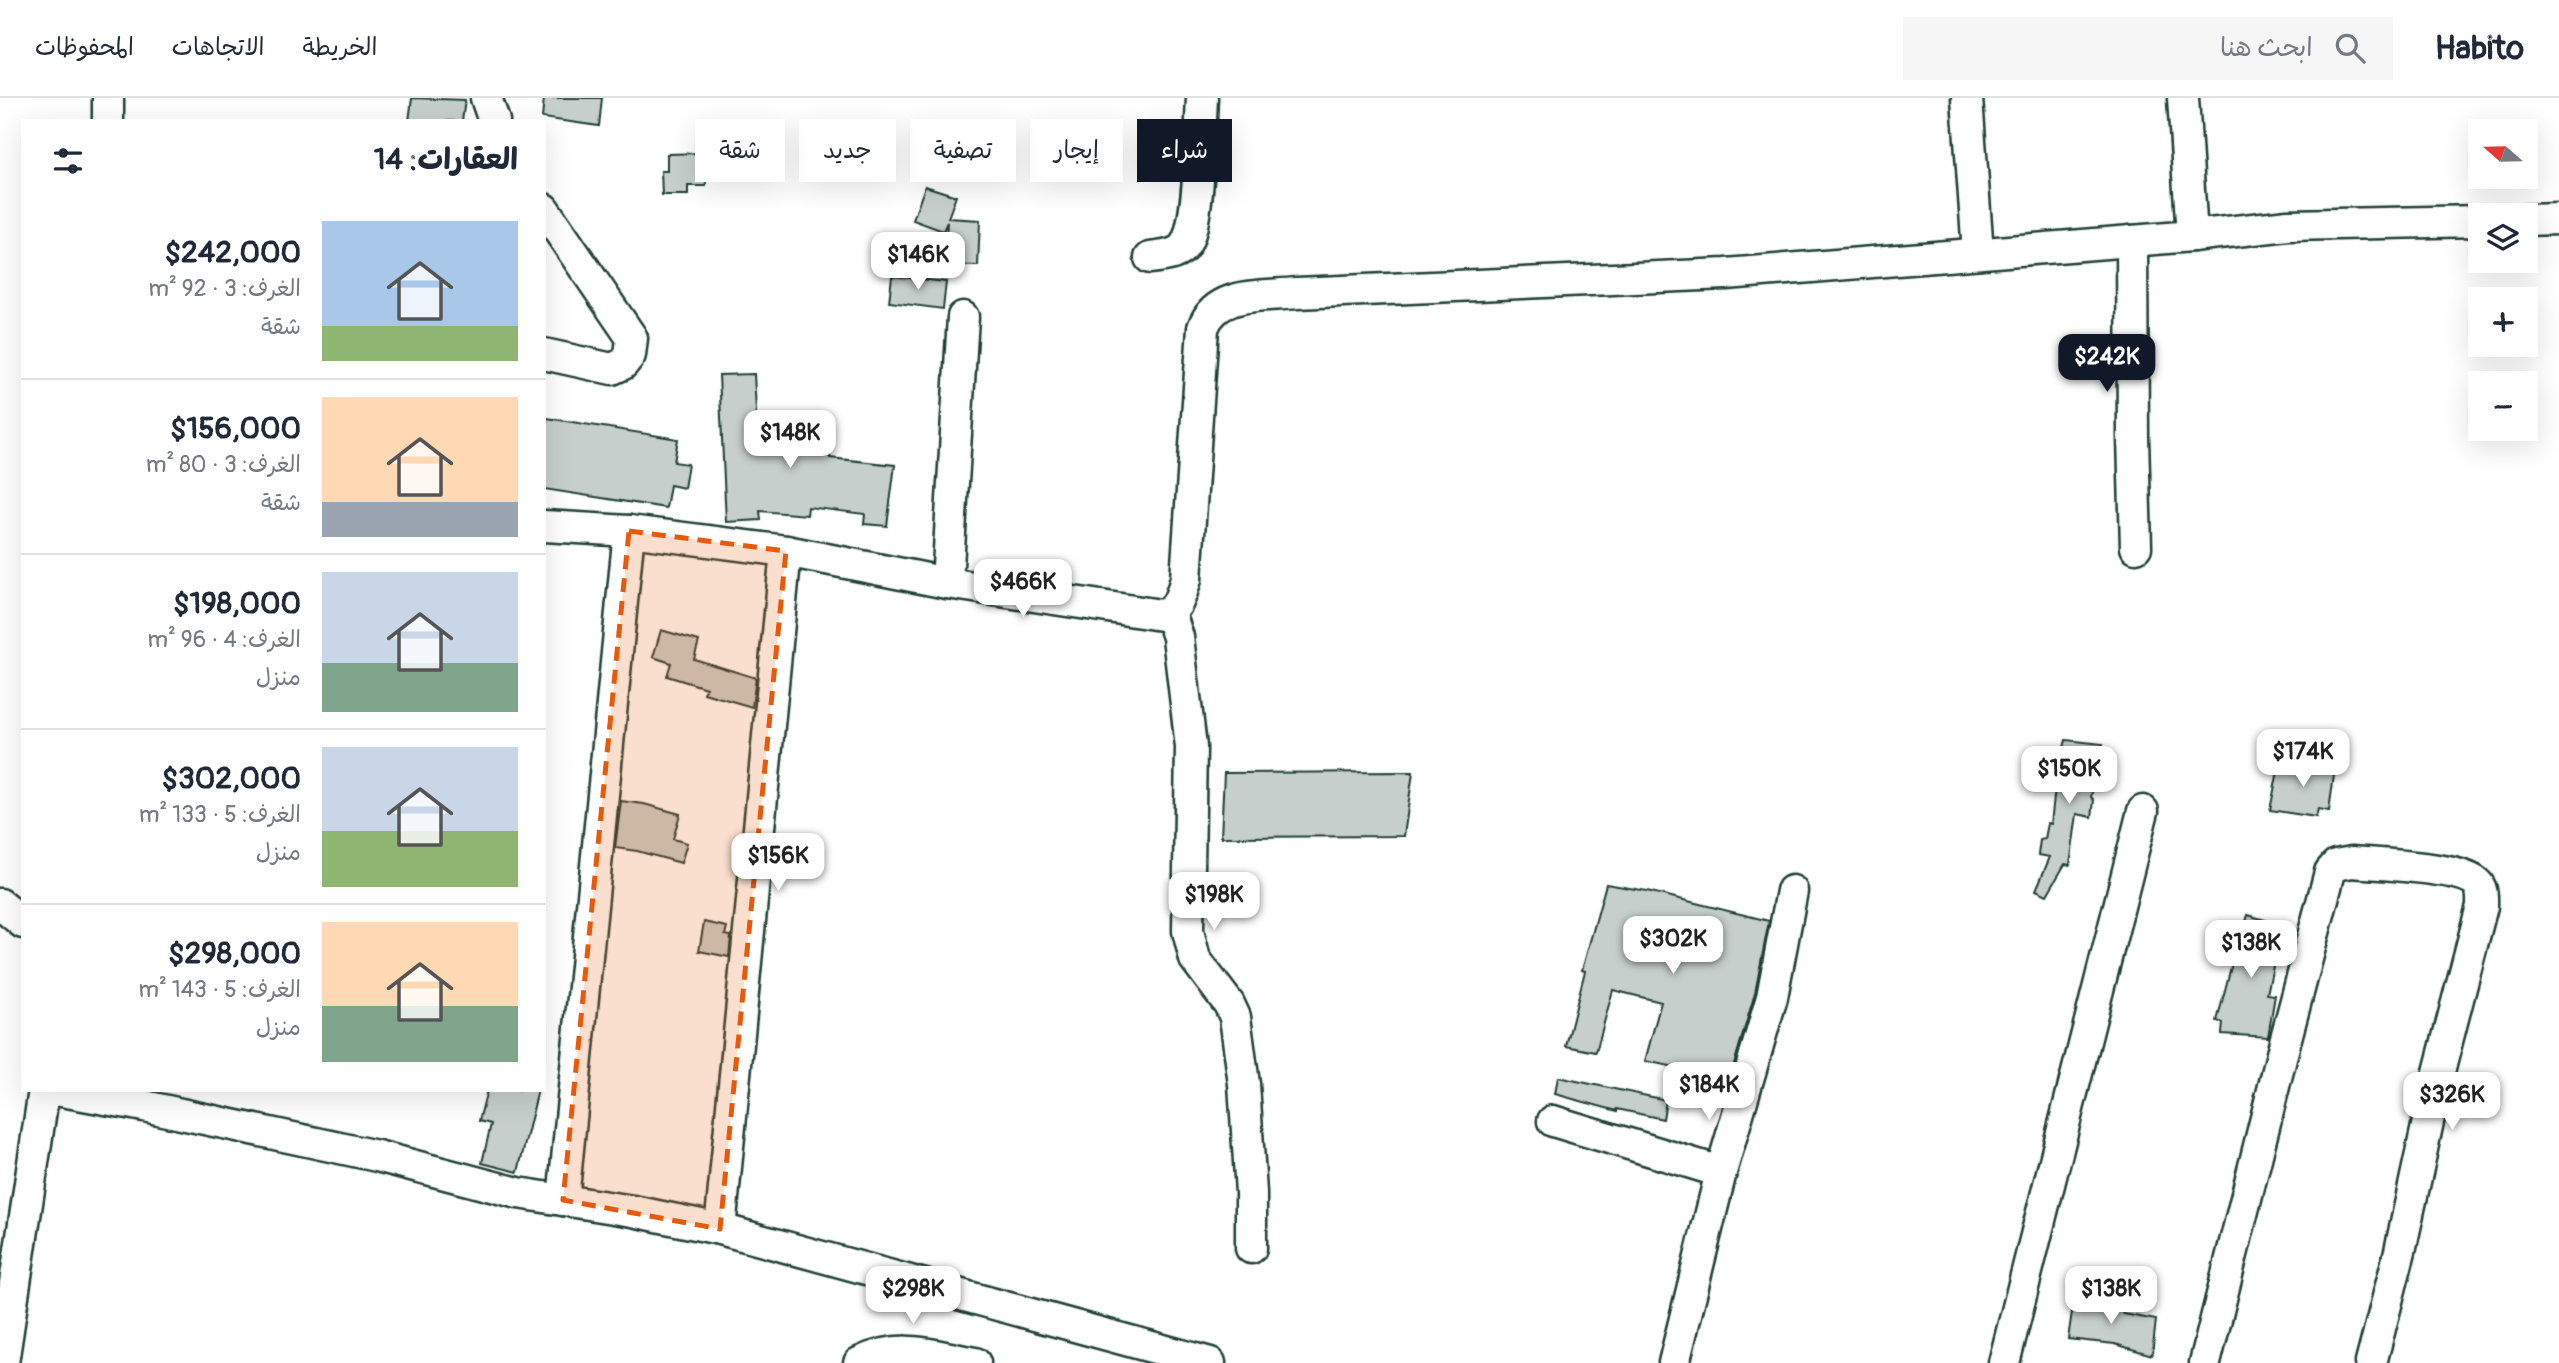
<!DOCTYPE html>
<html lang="ar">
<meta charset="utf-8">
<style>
body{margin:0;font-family:Pangolin,"Playpen Sans Arabic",sans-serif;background:#f6f6f7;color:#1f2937;direction:rtl;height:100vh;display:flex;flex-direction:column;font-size:26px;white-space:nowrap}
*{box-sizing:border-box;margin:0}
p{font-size:23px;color:#747a83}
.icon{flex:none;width:38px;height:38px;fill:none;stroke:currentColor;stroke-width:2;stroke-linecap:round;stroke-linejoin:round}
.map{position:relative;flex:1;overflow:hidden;direction:ltr}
.sheet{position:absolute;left:21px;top:21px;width:525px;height:973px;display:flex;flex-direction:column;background:#fff;border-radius:0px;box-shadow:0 7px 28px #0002;direction:rtl}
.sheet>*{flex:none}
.banner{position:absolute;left:567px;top:21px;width:665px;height:63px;direction:rtl;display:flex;gap:14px}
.needle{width:46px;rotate:290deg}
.fabs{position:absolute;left:2468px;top:21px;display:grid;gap:14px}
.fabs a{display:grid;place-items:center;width:70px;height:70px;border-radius:0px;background:#fff;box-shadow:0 7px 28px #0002;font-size:35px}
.price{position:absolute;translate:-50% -60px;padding:0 16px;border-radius:14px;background:#fff;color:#222;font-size:23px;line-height:46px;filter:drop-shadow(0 2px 4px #0008)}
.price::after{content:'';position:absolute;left:50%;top:42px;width:21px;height:16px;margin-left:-10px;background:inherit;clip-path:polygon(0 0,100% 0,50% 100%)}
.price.on{background:#111827;color:#fff}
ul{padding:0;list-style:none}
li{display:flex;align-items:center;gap:21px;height:175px;padding:0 28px}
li+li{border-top:2px solid #e0e1e3}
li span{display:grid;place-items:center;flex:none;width:196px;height:140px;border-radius:0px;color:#555}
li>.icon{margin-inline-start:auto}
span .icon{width:84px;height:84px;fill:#fffc;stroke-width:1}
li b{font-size:30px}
h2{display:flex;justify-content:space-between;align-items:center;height:84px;padding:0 28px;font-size:30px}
.tag{padding:0 24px;border-radius:0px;background:#fff;box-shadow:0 7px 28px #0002;font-size:24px;line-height:63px}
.tag.on{background:#111827;color:#fff}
header{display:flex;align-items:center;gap:42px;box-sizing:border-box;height:98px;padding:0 35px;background:#fff;border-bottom:2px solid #e0e1e3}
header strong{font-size:33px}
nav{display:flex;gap:38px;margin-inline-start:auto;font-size:24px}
.search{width:490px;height:63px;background:#f6f6f7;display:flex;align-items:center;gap:18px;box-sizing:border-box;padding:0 24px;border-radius:0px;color:#747a83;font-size:26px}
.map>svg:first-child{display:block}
.building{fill:#c7cfcc;stroke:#1f3d34;stroke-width:2}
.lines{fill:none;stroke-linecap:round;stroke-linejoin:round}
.minor-casing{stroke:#1f3d34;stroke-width:35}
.minor{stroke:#fff;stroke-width:30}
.marked{fill:#e8590c;fill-opacity:0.2;stroke:#e8590c;stroke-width:5;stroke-dasharray:14 9;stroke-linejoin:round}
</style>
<header>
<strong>Habito</strong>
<div class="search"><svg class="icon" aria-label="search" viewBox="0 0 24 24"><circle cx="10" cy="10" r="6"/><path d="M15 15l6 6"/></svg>ابحث هنا</div>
<nav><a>الخريطة</a><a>الاتجاهات</a><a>المحفوظات</a></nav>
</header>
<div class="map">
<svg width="2559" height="1265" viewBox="0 0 2559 1265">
<rect width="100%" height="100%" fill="#fff"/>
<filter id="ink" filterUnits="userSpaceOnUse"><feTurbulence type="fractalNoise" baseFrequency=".0143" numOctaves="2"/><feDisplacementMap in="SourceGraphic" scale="14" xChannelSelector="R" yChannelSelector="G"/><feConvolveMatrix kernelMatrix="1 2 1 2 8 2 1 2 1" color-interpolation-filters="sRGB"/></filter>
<g filter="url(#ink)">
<!-- building -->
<g class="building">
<polygon points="412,0 465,2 462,23 409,23"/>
<polygon points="544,0 602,0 599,28 542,20"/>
<polygon points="705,55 706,88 688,88 688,97 662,97 661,73 667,73 667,56"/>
<polygon points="925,88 956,98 948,120 980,122 978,168 944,167 947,124 943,133 913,122"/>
<polygon points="892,178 946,184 943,211 889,204"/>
<polygon points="754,276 758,351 830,358 830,360 895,367 887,428 864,426 865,416 808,409 807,417 760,413 761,422 726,424 719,277"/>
<polygon points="547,320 678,341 674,364 688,366 684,390 670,387 666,410 544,391 544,338"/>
<polygon points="661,532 699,543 694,561 756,580 752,609 704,595 706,590 667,578 671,565 653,559"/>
<polygon points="2066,642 2103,646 2091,699 2094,702 2092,719 2077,716 2070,767 2065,766 2047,797 2036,792 2050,759 2038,757 2040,742 2045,741 2048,725 2051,726 2056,680"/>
<polygon points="2280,663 2335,670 2329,713 2318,711 2316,719 2270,712"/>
<polygon points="1413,674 1404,738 1221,739 1224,675"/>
<polygon points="621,703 644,706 680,716 673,741 687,745 681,765 637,753 615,750"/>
<polygon points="1606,786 1647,793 1769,823 1755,895 1730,980 1645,963 1661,904 1613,892 1596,954 1566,948 1585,873 1582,872"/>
<polygon points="2248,817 2282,827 2267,896 2275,897 2268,939 2222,936 2223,925 2217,923 2234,857 2229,855 2237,833 2243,834"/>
<polygon points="704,824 727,829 725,837 731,838 729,859 699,853"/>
<polygon points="1558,979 1666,1002 1663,1021 1617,1011 1617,1013 1555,996"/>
<polygon points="487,992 538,992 518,1074 482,1065 491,1026 479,1023"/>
<polygon points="2074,1200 2100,1203 2105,1200 2117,1205 2124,1216 2156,1222 2152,1257 2115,1246 2068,1241"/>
</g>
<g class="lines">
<!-- minor casing -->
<g class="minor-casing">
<g id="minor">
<polyline points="486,0 494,23"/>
<polyline points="1967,0 1978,155"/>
<polyline points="2183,0 2192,138"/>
<polyline points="108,23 108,0"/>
<polyline points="544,111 632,240 630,257 623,266 612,271 544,256"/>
<polyline points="2525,122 2559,121"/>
<polyline points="2132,143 2133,339 2136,449"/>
<path d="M1150,160c12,-2 28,-2 35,-13 15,-23 15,-115 17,-147"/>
<path d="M544,428l85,5 157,20 161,32 214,32c18,-4 20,-21 25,-36l17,-251c13,-38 61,-31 94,-35l429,-19 466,-38 96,-11 192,-4"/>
<polyline points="947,485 963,219"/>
<polyline points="1170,515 1178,539 1191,649 1188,833 1195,861 1229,906 1235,919 1244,986 1251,1095 1251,1150"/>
<polyline points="0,806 23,825"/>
<polyline points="56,992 144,1008 377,1058 518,1095 633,1113 720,1131 1210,1265"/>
<polyline points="1553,1023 1721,1074"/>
<polyline points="563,1102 629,433"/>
<polyline points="720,1131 786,453"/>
<polyline points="3,1265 44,992"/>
<path d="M859,1265c43,-21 72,-8 116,0"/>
<polyline points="1674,1265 1721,1074 1772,899 1792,793"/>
<polyline points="2004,1265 2143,713"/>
<path d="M2205,1265l80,-321 45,-170 6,-7 16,-3c24,2 112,5 126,22 5,7 4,14 4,22l-45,174 -37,171 -29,112"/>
</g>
</g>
<!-- minor -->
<use href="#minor" class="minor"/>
</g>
</g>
<!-- marked area -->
<path class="marked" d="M629,433l157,20 -66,678 -157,-29z"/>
</svg>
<div class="fabs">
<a><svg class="needle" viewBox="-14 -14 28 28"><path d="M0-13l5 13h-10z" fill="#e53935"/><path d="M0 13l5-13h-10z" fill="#747a83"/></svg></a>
<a><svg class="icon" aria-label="layers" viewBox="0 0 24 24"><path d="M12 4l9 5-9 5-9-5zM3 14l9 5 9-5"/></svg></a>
<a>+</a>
<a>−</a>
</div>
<b class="price" style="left:918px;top:194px">$146K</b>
<b class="price on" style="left:2107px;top:296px">$242K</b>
<b class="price" style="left:790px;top:372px">$148K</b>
<b class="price" style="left:1023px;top:521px">$466K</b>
<b class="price" style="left:2303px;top:691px">$174K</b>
<b class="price" style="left:2069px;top:708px">$150K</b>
<b class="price" style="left:778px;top:795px">$156K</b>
<b class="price" style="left:1214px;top:834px">$198K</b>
<b class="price" style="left:1673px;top:878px">$302K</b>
<b class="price" style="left:2251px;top:882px">$138K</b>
<b class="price" style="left:1709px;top:1024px">$184K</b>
<b class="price" style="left:2452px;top:1034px">$326K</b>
<b class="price" style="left:913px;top:1228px">$298K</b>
<b class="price" style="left:2111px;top:1228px">$138K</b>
<div class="banner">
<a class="tag on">شراء</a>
<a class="tag">إيجار</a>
<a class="tag">تصفية</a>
<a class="tag">جديد</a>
<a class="tag">شقة</a>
</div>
<section class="sheet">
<h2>العقارات: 14<svg class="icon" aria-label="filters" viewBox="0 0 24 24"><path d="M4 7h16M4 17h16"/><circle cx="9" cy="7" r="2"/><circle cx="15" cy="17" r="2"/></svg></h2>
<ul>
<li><span style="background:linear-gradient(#a9c7e8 75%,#8fb573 0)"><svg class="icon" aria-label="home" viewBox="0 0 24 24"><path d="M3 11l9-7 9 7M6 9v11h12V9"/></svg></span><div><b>$242,000</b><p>الغرف: 3 · 92 m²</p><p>شقة</p></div></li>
<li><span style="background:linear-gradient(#ffd9b3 75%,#9aa5b1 0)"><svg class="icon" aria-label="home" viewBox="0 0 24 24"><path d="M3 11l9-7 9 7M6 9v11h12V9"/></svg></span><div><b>$156,000</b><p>الغرف: 3 · 80 m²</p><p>شقة</p></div></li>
<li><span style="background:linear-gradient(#c9d6e8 65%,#7fa58c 0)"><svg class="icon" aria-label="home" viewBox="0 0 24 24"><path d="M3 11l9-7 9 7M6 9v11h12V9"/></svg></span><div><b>$198,000</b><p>الغرف: 4 · 96 m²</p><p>منزل</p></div></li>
<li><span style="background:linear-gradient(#c9d6e8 60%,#8fb573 0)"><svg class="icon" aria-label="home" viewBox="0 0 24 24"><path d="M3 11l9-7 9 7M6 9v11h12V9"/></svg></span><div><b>$302,000</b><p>الغرف: 5 · 133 m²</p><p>منزل</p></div></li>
<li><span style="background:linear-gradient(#ffd9b3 60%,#7fa58c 0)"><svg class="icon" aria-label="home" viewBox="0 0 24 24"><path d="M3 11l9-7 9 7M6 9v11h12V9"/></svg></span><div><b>$298,000</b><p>الغرف: 5 · 143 m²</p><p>منزل</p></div></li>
</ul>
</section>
</div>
